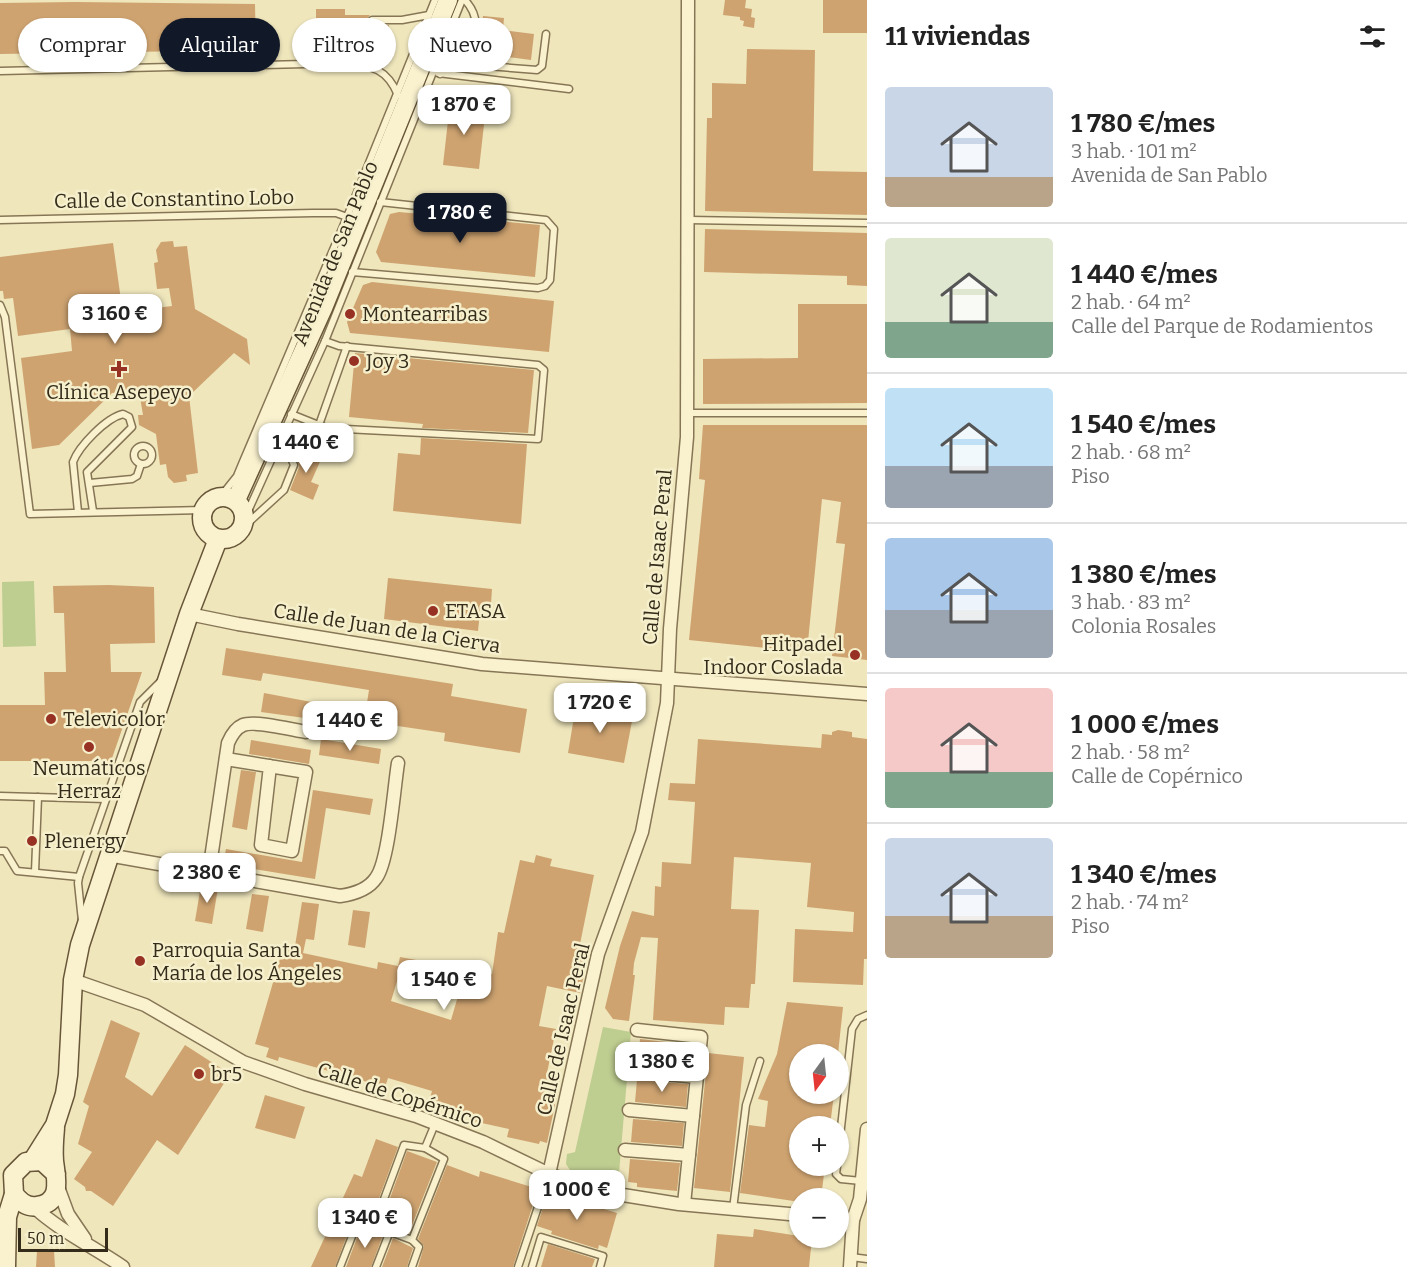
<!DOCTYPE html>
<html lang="es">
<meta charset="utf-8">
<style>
body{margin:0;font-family:Bitter,serif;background:#f2f2f2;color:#222;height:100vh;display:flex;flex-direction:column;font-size:22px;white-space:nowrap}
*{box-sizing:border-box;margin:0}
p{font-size:20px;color:#767676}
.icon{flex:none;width:33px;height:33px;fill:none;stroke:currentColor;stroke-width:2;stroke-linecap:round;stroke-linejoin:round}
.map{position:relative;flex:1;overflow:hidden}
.drawer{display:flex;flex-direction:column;background:#fff;width:540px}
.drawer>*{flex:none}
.banner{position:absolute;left:18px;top:18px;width:570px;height:54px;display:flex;gap:12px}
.needle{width:39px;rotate:195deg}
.buttons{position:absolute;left:789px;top:1044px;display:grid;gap:12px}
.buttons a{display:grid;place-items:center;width:60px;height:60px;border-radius:50%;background:#fff;box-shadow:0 2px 4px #0004;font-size:30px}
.scale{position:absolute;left:18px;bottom:15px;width:90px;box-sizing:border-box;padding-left:6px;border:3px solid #352b1b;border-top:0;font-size:16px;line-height:21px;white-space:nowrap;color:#352b1b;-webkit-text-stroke:4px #f6efcb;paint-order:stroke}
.price{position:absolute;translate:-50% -51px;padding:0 14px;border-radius:12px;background:#fff;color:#222;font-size:20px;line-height:39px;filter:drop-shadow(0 2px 3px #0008)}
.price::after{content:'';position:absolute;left:50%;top:36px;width:18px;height:14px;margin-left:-9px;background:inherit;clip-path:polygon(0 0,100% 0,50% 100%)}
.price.on{background:#111827;color:#fff}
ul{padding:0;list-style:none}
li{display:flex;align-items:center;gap:18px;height:150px;padding:0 18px}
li+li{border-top:2px solid #e0e0e0}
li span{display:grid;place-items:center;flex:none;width:168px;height:120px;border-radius:6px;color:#555}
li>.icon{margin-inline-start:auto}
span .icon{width:72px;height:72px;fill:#fffc;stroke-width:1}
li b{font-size:26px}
h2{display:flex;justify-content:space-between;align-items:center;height:72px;padding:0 18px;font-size:26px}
.pill{padding:0 21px;border-radius:27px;background:#fff;box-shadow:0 2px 4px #0004;font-size:21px;line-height:54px}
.pill.on{background:#111827;color:#fff}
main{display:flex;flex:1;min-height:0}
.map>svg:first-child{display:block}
.green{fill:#becd90}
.building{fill:#cea370;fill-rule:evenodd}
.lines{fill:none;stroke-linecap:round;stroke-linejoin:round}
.lane-casing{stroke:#867655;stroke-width:9}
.street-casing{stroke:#867655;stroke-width:15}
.secondary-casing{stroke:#685639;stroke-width:21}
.lane{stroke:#faf2cf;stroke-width:6}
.street{stroke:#faf2cf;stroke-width:12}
.secondary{stroke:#faf2cf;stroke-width:18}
.poi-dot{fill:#973123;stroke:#f6efcb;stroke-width:2}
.labels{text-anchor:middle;stroke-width:5;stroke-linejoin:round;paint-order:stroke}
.street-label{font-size:20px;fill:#352b1b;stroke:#f6efcb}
.poi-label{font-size:20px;fill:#352b1b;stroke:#f6efcb;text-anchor:start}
</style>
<main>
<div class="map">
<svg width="867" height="1267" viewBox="0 0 867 1267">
<rect width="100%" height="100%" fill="#efe6bc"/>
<!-- green -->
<g class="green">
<polygon points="34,581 36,646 3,647 2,582"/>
<polygon points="603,1027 631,1032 618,1185 572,1173 566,1164 567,1154 575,1152"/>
</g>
<!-- building -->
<g class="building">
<polygon points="725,0 746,0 745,8 752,9 751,17 755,18 754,28 743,26 744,21 740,20 740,17 723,15"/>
<rect x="823" y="0" width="44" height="33"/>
<polygon points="75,2 255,4 256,50 0,54 0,3"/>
<polygon points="316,9 345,9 345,15 370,15 350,39 340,39 340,45 322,45 323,18 316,18"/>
<polygon points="483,16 504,18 503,30 534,34 531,60 500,56 499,62 478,60"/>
<polygon points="375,25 389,25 389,40 363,40"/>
<polygon points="747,49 815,50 813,171 867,172 867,215 705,211 707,118 712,118 712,83 746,84"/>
<polygon points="450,103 486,107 479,169 443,165"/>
<polygon points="399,212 540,225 535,277 381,262 376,252 390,214"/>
<polygon points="705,229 867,233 867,286 847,285 847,276 704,272"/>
<polygon points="173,241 174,247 187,246 195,309 247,339 250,365 234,353 189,396 198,473 186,475 187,481 174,483 168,477 166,464 160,465 156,434 139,425 138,415 143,415 140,397 130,391 112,393 59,445 32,449 21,358 72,351 70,329 18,336 13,298 4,299 3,291 0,291 0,257 113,243 121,300 146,297 148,309 172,306 169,288 157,289 154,263 158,262 156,250 161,242"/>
<polygon points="372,282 554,301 549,352 350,333 347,322 363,285"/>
<polygon points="798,304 867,304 867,403 703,404 703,359 798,358"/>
<polygon points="355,353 534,370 528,433 422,428 423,424 349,417"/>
<polygon points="703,425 867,425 867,660 832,656 845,544 836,543 841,502 822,499 807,652 689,640 705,480 699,479"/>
<polygon points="421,438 527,444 521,524 393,511 398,453 420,455"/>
<polygon points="301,448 322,457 311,482 319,485 313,500 290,490 299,467 297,458"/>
<polygon points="388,578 492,589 491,604 481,603 478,631 384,619"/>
<polygon points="109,585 154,587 155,643 110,644 111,672 142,672 111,761 0,761 0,705 45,705 44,672 66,672 64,613 54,613 53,586"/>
<polygon points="226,648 453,684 451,696 527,709 520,753 444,741 445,733 391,725 393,713 366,709 369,690 263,673 261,681 222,675"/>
<polygon points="264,693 343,708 341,723 261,712"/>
<polygon points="576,705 633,716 624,763 568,753"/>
<polygon points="838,730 852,732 852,737 867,739 867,959 864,959 863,985 793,982 795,929 853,932 854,912 807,907 811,863 734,857 731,909 759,910 755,984 751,984 749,1008 725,1007 724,1025 653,1020 658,938 641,937 634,963 633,975 635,975 629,1021 613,1019 605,1008 620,946 632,911 654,916 655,886 661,887 662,862 691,864 695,802 668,800 670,783 695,784 698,739 821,748 822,734 832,735 832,732"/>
<polygon points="321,739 381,749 379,764 319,755"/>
<polygon points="251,740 311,750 309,764 249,754"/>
<polygon points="241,770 256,772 247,830 232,827"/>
<polygon points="313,790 373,799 370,815 326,808 315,879 223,864 226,849 302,862"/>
<path d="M536,855l16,4 -2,7 44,9 -15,74 10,3 -9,41 -33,-7 -8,40 17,3 -9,44 14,3 -14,67 -7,-2 -1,3 -32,-7 2,-8 -41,-9 1,-4 -41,-11 4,-14 -44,-13 -3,9 -106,-30 -1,4 -12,-4 3,-9 -14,-4 29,-99 11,1 7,-44 17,2 -5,36 -8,-1 -3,14 74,16 1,-7 20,4 2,-9 92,17 6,-42 6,1 16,-73 14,3zM425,971l38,8 -12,41 -60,-19 7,-23 23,5z"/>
<polygon points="201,885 218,888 212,924 195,921"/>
<polygon points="252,894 269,896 263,932 246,929"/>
<polygon points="353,910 370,912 365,948 348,945"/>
<polygon points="787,1002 843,1007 838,1054 800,1054 800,1094 834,1094 830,1126 800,1126 800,1166 825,1166 821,1198 800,1198 800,1202 740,1193 749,1125 765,1127 768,1101 758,1099 777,1054"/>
<polygon points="111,1020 140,1033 125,1077 152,1096 185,1045 230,1074 178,1155 157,1140 113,1206 91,1191 86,1191 85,1187 74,1179 92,1152 78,1144 89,1106 83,1102"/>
<polygon points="640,1039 692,1045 690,1068 638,1063"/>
<polygon points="708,1053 744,1057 730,1192 694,1188"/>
<polygon points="637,1080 688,1084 686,1107 635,1102"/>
<polygon points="265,1095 305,1107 295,1139 255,1128"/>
<polygon points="633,1119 684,1123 682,1146 631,1142"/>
<polygon points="376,1139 398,1147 371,1220 354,1217 335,1267 311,1267 354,1174 362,1177"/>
<polygon points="407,1151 437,1162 409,1233 381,1223"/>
<polygon points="630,1159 680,1163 677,1191 637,1187 637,1183 628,1182"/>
<polygon points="447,1165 479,1177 480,1171 538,1189 513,1267 418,1267 424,1246 418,1239"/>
<polygon points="548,1192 617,1213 607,1248 599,1245 598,1249 551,1234 552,1231 537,1226"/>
<polygon points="361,1227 383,1235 371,1267 346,1267"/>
<polygon points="754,1229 812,1238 809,1267 714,1267 717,1234 753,1237"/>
<polygon points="393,1238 413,1248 407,1267 382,1267"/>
<polygon points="548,1244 595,1259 592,1267 541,1267"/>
<polygon points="37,1251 54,1251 55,1267 36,1267"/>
</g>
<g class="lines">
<!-- lane casing -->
<g class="lane-casing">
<g id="lane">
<path d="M465,0c19,21 8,37 2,63"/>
<polyline points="346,63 351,46 372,20 402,20 429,15"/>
<path d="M0,71l346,-8c27,3 41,6 52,32"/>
<polyline points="438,73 569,89"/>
<polyline points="440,74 449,63 537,70 542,66 546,34"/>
<polyline points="0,220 313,213 336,213 347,217"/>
<polyline points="689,220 867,223"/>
<polyline points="352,272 538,288 545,286 550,280 554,229 546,220 380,202"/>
<polyline points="0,305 5,317 30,514 203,510"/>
<polyline points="688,413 867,413"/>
<polyline points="291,414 326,428 538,439 544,370 538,365 339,346 325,341"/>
<polyline points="319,425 347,346"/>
<circle cx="143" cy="455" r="9"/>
<polyline points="90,483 132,479 137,476 141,464"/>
<polyline points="221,496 237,476 242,464 347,217 435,0"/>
<path d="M78,512l-5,-50c6,-16 33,-44 50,-48l6,3 3,10 -45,45 6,39"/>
<polyline points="244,520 325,341 462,0"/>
<polyline points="237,533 284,490 294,465 286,447 278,441"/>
<polyline points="0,796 106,799"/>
<polyline points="1,851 5,851 17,871 79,877"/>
<polyline points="35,872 38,797"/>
<polyline points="82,921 78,883 79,877 140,702 161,681"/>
<polyline points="425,1148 435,1124"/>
<polyline points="838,1154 852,1029 858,1019 867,1015"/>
<polyline points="837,1166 836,1174 841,1179 861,1181"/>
<polyline points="733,1209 746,1105 760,1061"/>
<polyline points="374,1226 412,1240"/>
<polyline points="851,1257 867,1259"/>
<polyline points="340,1267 358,1221 374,1226 404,1145 425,1148 444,1159 412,1240 419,1247 412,1267"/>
<polyline points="376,1267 390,1231"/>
<polyline points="518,1267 549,1174"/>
<polyline points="532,1267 541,1237 603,1256 600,1267"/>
</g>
</g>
<!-- street casing -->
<g class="street-casing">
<g id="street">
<polyline points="189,614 238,624 482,664 867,694"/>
<polyline points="226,759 306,772 292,851 261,845 270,766"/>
<path d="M108,855l232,41c14,-2 28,-6 36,-18 13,-17 18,-91 22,-115"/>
<path d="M209,872l19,-129c3,-7 8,-15 15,-18 12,-5 50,5 63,7"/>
<polyline points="73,980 145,1005 243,1062 305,1084 416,1116 483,1142 549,1174 598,1191 679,1204 800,1215"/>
<polyline points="637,1030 701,1037 684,1204"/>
<polyline points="633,1071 697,1077"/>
<polyline points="629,1110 693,1116"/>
<polyline points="625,1150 689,1155"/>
<polyline points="549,1174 598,954 642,832 667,703 670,629 687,437 688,0"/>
<polyline points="58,1187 68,1214 85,1239"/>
<path d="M34,1207c26,24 60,40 89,60"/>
<polyline points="838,1218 853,1220"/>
<polyline points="850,1267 853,1220 860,1199 867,1129"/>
</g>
</g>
<!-- secondary casing -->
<g class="secondary-casing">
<g id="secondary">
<circle cx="223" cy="518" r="21"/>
<polyline points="236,500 323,308 448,0"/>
<path d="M55,1128c-1,11 -2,22 -1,33 2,17 9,42 -17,45 -10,2 -17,-4 -23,-12l-1,-19 13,-13 16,-1 14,13"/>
<polyline points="33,1160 55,1125 65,1094 68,1075 73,980 80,945 189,614 218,539"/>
<polyline points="6,1267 7,1217 14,1194"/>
</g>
</g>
<!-- lane -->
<use href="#lane" class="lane"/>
<!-- street -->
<use href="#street" class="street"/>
<!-- secondary -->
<use href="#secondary" class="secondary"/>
</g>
<!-- markers -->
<g class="poi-dot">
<circle cx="350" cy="314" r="6"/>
<circle cx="354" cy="361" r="6"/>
<path d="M116 360h6v6h6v6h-6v6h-6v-6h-6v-6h6z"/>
<circle cx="433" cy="611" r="6"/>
<circle cx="855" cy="655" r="6"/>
<circle cx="51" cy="719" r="6"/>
<circle cx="89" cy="747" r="6"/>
<circle cx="32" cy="841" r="6"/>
<circle cx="140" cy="961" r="6"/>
<circle cx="199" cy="1074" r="6"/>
</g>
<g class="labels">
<!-- street labels -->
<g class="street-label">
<text transform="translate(174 199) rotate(-1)" y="7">Calle de Constantino Lobo</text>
<text transform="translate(335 253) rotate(-68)" y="7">Avenida de San Pablo</text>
<text transform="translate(657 557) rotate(-85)" y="7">Calle de Isaac Peral</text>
<text transform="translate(387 628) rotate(9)" y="7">Calle de Juan de la Cierva</text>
<text transform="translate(563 1029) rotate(-77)" y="7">Calle de Isaac Peral</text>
<text transform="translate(400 1095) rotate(18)" y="7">Calle de Copérnico</text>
</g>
<!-- poi labels -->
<g class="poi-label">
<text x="362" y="321">Montearribas</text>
<text x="366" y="368">Joy 3</text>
<text x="119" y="399" text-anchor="middle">Clínica Asepeyo</text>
<text x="445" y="618">ETASA</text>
<text x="843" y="651" text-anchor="end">Hitpadel<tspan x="843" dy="23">Indoor Coslada</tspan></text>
<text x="63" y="726">Televicolor</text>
<text x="89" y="775" text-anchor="middle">Neumáticos<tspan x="89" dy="23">Herraz</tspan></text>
<text x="44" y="848">Plenergy</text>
<text x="152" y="957">Parroquia Santa<tspan x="152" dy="23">María de los Ángeles</tspan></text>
<text x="211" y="1081">br5</text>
</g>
</g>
</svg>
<div class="buttons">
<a><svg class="needle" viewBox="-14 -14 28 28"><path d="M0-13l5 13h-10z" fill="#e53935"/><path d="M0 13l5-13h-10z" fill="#767676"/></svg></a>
<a>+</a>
<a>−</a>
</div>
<div class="scale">50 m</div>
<b class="price" style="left:464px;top:136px">1 870 €</b>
<b class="price on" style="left:460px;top:244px">1 780 €</b>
<b class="price" style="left:115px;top:345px">3 160 €</b>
<b class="price" style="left:306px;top:474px">1 440 €</b>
<b class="price" style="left:600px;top:734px">1 720 €</b>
<b class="price" style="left:350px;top:752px">1 440 €</b>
<b class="price" style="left:207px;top:904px">2 380 €</b>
<b class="price" style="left:444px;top:1011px">1 540 €</b>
<b class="price" style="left:662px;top:1093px">1 380 €</b>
<b class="price" style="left:577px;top:1221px">1 000 €</b>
<b class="price" style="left:365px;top:1249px">1 340 €</b>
<div class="banner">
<a class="pill">Comprar</a>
<a class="pill on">Alquilar</a>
<a class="pill">Filtros</a>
<a class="pill">Nuevo</a>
</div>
</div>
<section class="drawer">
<h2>11 viviendas<svg class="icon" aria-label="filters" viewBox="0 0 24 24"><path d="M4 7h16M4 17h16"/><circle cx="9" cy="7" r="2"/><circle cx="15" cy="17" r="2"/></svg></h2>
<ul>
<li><span style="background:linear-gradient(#c9d6e8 75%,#b9a48a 0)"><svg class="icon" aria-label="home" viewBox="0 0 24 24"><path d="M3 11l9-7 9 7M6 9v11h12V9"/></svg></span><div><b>1 780 €/mes</b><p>3 hab. · 101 m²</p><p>Avenida de San Pablo</p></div></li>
<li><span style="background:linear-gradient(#dfe7d0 70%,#7fa58c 0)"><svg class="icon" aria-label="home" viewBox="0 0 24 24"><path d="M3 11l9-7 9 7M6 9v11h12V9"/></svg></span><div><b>1 440 €/mes</b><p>2 hab. · 64 m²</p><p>Calle del Parque de Rodamientos</p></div></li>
<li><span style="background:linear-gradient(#bfe0f5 65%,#9aa5b1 0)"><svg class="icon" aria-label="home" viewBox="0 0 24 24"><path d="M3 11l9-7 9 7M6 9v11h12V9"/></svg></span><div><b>1 540 €/mes</b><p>2 hab. · 68 m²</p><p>Piso</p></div></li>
<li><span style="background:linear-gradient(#a9c7e8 60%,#9aa5b1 0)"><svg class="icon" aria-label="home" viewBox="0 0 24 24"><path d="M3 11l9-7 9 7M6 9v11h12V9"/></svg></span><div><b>1 380 €/mes</b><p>3 hab. · 83 m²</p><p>Colonia Rosales</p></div></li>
<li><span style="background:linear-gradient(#f6c9c9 70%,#7fa58c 0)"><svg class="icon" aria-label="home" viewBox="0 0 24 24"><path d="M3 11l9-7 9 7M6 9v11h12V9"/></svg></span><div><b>1 000 €/mes</b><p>2 hab. · 58 m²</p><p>Calle de Copérnico</p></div></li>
<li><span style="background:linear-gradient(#c9d6e8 65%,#b9a48a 0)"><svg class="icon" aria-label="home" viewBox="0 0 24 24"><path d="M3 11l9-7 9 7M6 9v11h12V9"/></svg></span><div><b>1 340 €/mes</b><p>2 hab. · 74 m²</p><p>Piso</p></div></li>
</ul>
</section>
</main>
